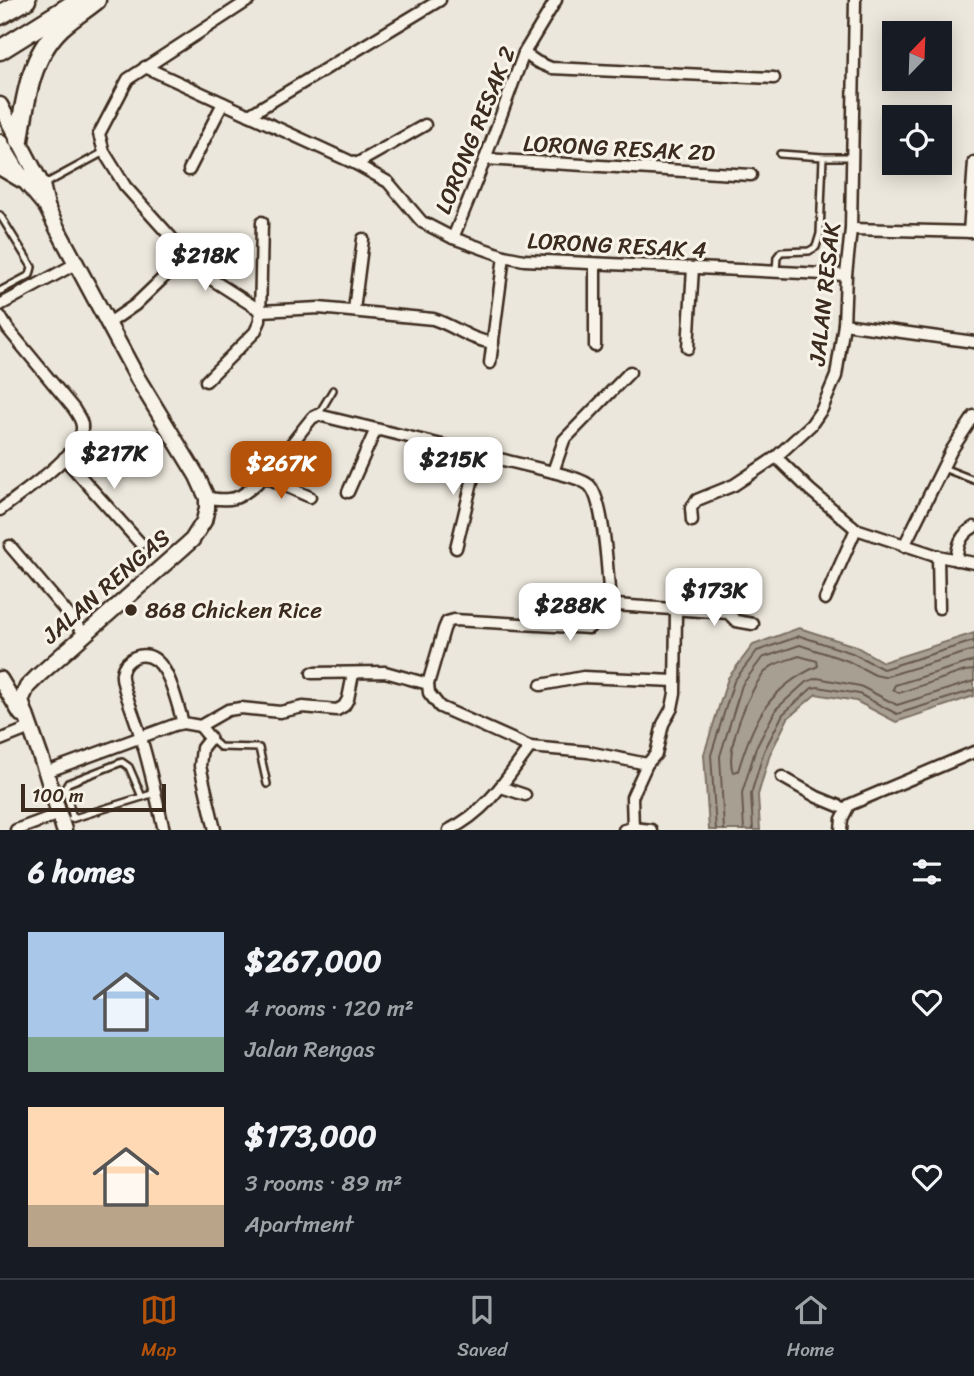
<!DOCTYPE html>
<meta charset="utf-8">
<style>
body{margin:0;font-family:Sriracha,sans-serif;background:#20242c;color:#f1f3f6;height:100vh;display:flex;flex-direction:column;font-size:26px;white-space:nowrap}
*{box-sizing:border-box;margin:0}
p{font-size:23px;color:#9ea1a6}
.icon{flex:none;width:38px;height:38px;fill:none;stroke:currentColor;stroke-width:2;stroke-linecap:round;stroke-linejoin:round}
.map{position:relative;height:830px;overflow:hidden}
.sheet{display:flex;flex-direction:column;background:#171b24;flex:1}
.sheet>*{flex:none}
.needle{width:46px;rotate:23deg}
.buttons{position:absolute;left:882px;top:21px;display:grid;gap:14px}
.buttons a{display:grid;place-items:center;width:70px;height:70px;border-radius:0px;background:#171b24;box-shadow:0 4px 18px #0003;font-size:35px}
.scale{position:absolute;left:21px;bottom:18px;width:145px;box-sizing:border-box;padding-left:7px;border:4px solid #3b2a1e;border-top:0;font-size:19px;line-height:24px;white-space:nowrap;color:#3b2a1e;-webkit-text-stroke:5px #f7f3e8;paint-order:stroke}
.price{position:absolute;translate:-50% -60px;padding:0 16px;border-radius:14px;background:#fff;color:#222;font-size:23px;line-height:46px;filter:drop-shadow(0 2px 4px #0008)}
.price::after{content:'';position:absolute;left:50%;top:42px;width:21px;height:16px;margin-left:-10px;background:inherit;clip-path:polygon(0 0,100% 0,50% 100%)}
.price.active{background:#b45309;color:#fff}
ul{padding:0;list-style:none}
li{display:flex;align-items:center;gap:21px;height:175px;padding:0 28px}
li span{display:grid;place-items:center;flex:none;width:196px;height:140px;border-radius:0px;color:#555}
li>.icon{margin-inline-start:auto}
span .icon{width:84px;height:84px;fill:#fffc;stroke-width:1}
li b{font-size:30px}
h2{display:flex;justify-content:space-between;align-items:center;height:84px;padding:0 28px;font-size:30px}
.dock{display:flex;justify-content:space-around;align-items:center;height:98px;border-top:2px solid #363941;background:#171b24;font-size:19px;color:#9ea1a6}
.dock a{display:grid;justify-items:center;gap:4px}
.dock .active{color:#b45309}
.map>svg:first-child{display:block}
.water{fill:#a89f93;stroke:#7c7064;stroke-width:2}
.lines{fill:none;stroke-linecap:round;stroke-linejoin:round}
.shore{stroke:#67594d;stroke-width:2}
.lane-casing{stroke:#3b2a1e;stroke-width:10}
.street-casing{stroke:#3b2a1e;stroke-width:15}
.secondary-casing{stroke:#3b2a1e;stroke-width:19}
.highway-casing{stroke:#3b2a1e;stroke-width:23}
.lane{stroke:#f7f3e8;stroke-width:5}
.street{stroke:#f7f3e8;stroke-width:10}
.secondary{stroke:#f7f3e8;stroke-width:14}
.highway{stroke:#f7f3e8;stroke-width:18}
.poi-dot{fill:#3b2a1e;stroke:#f7f3e8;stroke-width:2.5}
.labels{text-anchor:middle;stroke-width:6;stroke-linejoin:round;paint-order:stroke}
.street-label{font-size:23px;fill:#3b2a1e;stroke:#f7f3e8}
.poi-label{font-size:23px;fill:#3b2a1e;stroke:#f7f3e8;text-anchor:start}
</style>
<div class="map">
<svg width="974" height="830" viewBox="0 0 974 830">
<rect width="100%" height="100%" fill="#ece7dc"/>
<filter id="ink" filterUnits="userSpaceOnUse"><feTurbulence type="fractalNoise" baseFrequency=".0143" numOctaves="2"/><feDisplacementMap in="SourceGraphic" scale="14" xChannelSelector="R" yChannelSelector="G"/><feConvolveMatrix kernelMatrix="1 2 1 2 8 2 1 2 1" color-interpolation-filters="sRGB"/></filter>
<g filter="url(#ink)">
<!-- water -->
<polygon class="water" points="799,628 855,646 883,662 974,633 974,696 896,722 856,701 816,694 788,718 770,754 758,795 760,830 709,830 704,754 728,678 753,645"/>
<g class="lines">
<!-- shore -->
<g class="shore">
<path d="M799,656l18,5 1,5c-50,22 -65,55 -80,105l-5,1c-9,-22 17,-87 35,-103 7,-7 22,-9 31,-13z"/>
<polyline points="974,661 895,685 893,689 899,693 965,671 974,670"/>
<polyline points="716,830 711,755 734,681 757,651 800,636 852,653 883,669 974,641"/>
<polyline points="724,830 720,756 742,685 762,658 800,645 848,661 875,675 884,677 974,650"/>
<polyline points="744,830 742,793 756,748 776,709 806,682 817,678 860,686 897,705 974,681"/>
<polyline points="753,830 751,794 764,751 783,714 812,688 818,687 859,694 897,714 974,690"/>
</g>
<!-- lane casing -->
<g class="lane-casing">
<g id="lane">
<polyline points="823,157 852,157"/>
<polyline points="45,184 104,152"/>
<polyline points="0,215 32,267 30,275 0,291"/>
<polyline points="776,271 777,257 781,252 809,251 816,247 820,234 823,157 780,154"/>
<polyline points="318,415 333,390"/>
<polyline points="943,468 974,480"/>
<polyline points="210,738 220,747 259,748 267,784"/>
<polyline points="73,818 65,788 68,783 122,762 129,767 142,797"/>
<polyline points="71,819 155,793"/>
</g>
</g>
<!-- street casing -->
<g class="street-casing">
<g id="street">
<path d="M249,0l-121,79 -29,55 5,18 21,34 62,69 24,24 50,32 58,-3 114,11c22,7 37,21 60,24"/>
<polyline points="524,53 537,62 551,68 774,78"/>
<polyline points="145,67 356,164 388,182 422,222 453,238 504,256 524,260 846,275"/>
<polyline points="249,115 440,0"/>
<polyline points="485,159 751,175"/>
<polyline points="356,164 425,125"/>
<polyline points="189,170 223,103"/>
<polyline points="851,229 974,232"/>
<polyline points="969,232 974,162"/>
<polyline points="453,238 485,159 524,53 556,0"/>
<polyline points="595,264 595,346"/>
<polyline points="0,305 77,263"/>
<polyline points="354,310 363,239"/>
<path d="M0,316l8,13 66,80c4,7 9,12 8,20 -1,26 -62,65 -82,81"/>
<polyline points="109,323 135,305 187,255"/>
<polyline points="844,324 974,342"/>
<polyline points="688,348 693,268"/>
<polyline points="490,363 504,256"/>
<polyline points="206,381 255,332 260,321 262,222"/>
<polyline points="776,457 810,490 856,529 938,556 974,563"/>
<polyline points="64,458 140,543"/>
<polyline points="553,472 564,440 630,372"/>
<polyline points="263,476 310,497"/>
<polyline points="348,492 376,429"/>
<path d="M207,498c11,1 23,3 33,-2 26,-15 52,-54 72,-78l6,-3 235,57c11,3 27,6 36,13 16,15 19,95 21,119"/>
<polyline points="692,521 691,508 697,500 734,485 776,457 811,425 822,409 836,376 844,324 846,275 851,229 855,0"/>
<polyline points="10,546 85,634"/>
<polyline points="904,546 951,451 974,416"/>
<polyline points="456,548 479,453"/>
<polyline points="938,556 939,608"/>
<path d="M956,560c2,-15 4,-25 18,-33"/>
<polyline points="825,599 856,529"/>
<polyline points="312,673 385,672 428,684 429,693 440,707 530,747"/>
<polyline points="428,684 444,629 447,622 454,620 589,628 593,623 594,609 602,604 728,613 736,621 753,624"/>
<polyline points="541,685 583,677 675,681"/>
<polyline points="200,726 210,738 202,748 200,766 215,830"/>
<polyline points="0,740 30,728"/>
<polyline points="46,772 174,725 183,723 200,726 228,710 241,708 280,712 303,707 337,710 344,706 348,699 353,674"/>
<polyline points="782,777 817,797 846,809"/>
<polyline points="501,787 525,795"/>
<polyline points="633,828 632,797 647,764 656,754 663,724 672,708 675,693 676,611"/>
<polyline points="16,830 59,814"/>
<path d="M164,830c-8,-32 -14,-64 -24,-95 -3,-13 -20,-52 -18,-62 1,-8 7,-13 13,-16 32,-12 41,45 48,66"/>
<path d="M449,830c38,-19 56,-49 81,-83l58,5 59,12"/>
<polyline points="624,830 633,828 651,830"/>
<polyline points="841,830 842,819 849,805 974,752"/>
</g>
</g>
<!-- secondary casing -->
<g class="secondary-casing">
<g id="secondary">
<polyline points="0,105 42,185 48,210 58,230 138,379 197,476 207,498 207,508 204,521 192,540 39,675 27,687 21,701 46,772 64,830"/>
<polyline points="0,142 22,178 48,209"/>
<polyline points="0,679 21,714"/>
</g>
</g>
<!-- highway casing -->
<g class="highway-casing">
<g id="highway">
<polyline points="0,15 26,0"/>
<polyline points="0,50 77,2"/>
<path d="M19,140c6,-39 11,-84 42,-113 11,-10 24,-18 35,-27"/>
<polyline points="0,165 22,178"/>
</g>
</g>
<!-- lane -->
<use href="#lane" class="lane"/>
<!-- street -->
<use href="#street" class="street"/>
<!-- secondary -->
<use href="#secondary" class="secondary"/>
<!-- highway -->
<use href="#highway" class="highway"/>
</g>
</g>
<!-- markers -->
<circle class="poi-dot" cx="131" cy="610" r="7"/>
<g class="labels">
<!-- street labels -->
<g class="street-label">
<text transform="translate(475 130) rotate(-68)" y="8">LORONG RESAK 2</text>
<text transform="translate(619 148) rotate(3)" y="8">LORONG RESAK 2D</text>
<text transform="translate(617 245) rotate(3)" y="8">LORONG RESAK 4</text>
<text transform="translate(824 294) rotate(-84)" y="8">JALAN RESAK</text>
<text transform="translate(106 586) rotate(-41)" y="8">JALAN RENGAS</text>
</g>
<!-- poi labels -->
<g class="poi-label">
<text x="145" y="618">868 Chicken Rice</text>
</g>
</g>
</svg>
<div class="buttons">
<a><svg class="needle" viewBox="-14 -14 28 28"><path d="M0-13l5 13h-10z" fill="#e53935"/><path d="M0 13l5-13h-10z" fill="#9ea1a6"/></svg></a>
<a><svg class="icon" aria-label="locate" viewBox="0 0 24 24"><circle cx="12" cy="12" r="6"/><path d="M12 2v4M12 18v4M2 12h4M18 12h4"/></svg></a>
</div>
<div class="scale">100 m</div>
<b class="price" style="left:205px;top:293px">$218K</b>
<b class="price" style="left:114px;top:491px">$217K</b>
<b class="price" style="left:453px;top:497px">$215K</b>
<b class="price active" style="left:281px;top:501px">$267K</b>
<b class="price" style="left:714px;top:628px">$173K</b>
<b class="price" style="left:570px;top:643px">$288K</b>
</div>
<section class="sheet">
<h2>6 homes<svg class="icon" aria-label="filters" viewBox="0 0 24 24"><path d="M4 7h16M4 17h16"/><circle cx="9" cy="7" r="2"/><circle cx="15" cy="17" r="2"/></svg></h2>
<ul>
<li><span style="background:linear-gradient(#a9c7e8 75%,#7fa58c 0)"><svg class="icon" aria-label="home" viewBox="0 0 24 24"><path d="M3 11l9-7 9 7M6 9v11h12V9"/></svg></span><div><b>$267,000</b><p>4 rooms · 120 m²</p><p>Jalan Rengas</p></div><svg class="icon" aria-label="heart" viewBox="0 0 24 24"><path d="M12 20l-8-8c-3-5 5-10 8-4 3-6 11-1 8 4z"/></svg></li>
<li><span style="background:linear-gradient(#ffd9b3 70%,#b9a48a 0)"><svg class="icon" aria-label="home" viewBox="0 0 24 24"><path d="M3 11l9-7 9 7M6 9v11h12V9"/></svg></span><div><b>$173,000</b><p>3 rooms · 89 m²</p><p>Apartment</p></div><svg class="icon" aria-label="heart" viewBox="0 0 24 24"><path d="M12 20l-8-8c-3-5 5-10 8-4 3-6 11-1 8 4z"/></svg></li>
</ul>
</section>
<nav class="dock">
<a class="active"><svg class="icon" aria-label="map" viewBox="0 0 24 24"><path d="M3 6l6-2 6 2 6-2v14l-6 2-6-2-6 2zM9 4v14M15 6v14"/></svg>Map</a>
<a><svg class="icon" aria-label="saved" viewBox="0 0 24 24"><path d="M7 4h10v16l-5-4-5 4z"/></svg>Saved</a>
<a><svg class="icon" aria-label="home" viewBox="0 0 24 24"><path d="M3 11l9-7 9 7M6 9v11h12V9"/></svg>Home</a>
</nav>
